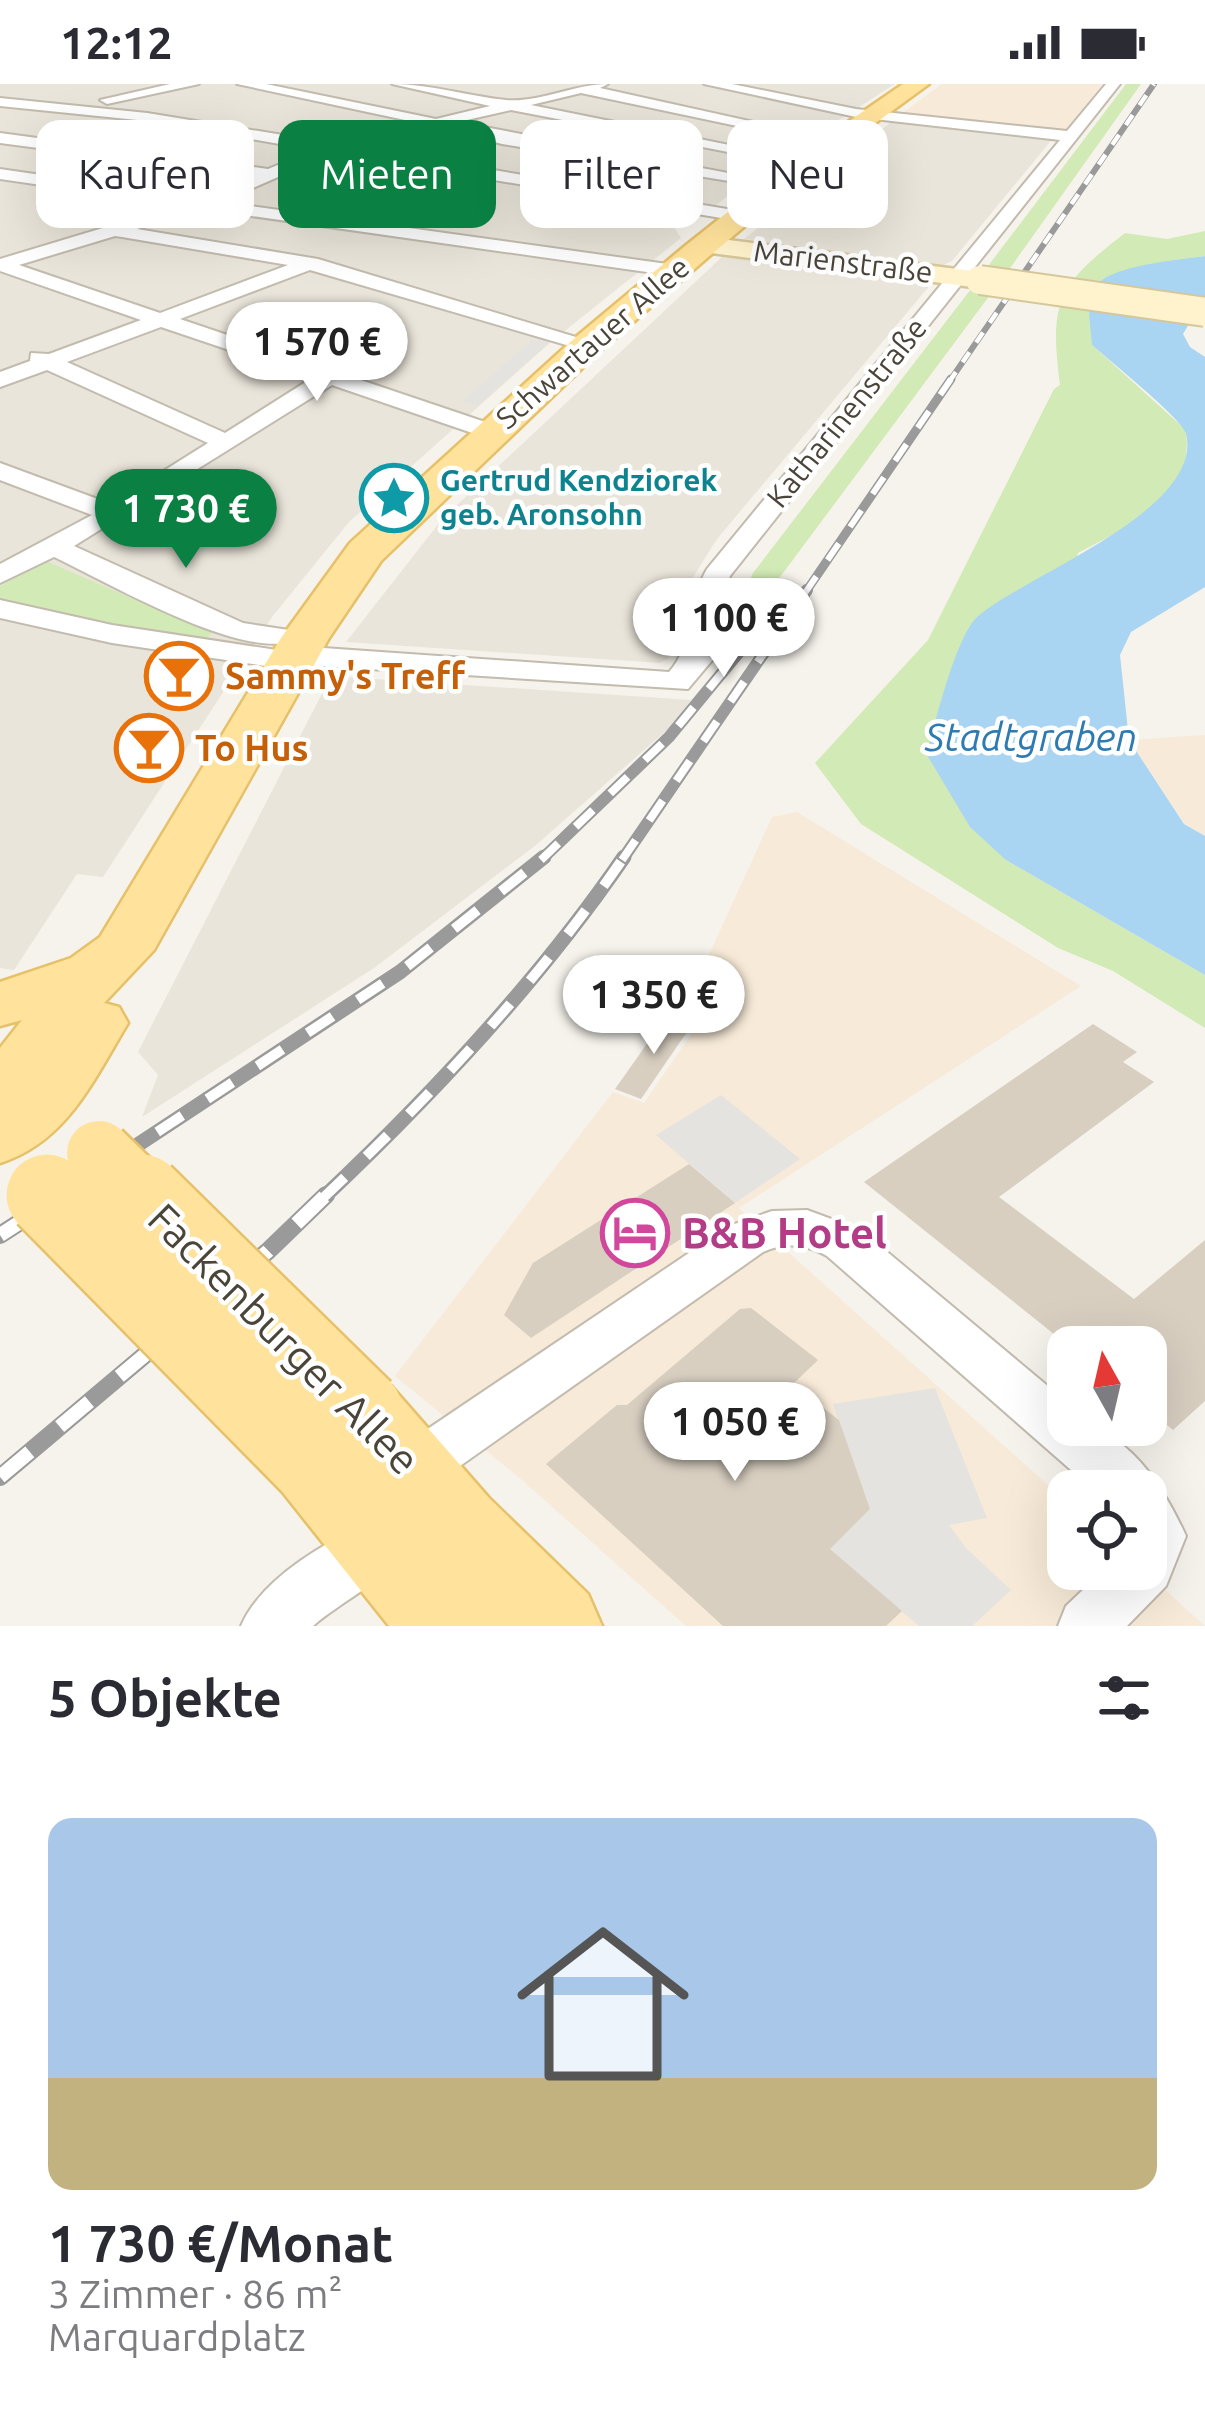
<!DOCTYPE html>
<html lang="de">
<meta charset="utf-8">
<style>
body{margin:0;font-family:Ubuntu,sans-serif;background:#f2f2f3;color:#2b2b33;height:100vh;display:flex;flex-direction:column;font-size:45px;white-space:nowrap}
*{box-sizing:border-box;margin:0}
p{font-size:39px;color:#7c7c81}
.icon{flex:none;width:66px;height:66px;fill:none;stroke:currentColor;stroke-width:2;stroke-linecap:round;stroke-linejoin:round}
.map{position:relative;height:1542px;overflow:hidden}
.side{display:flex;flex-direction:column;background:#fff;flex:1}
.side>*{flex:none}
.hud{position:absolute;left:36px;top:36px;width:1134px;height:108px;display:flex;gap:24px}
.needle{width:78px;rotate:352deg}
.controls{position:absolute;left:1047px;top:1242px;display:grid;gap:24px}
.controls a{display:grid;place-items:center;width:120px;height:120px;border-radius:24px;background:#fff;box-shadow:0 12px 48px #0002;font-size:60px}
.price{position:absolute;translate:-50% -102px;padding:0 27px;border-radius:42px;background:#fff;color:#222;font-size:39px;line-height:78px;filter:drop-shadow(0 3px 6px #0008)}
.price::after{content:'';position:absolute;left:50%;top:72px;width:36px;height:27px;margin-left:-18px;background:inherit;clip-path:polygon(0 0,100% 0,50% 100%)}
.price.on{background:#0b8043;color:#fff}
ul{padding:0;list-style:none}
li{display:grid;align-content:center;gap:24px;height:636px;padding:0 48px}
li+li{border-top:3px solid #e1e1e2}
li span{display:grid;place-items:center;height:372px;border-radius:24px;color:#555}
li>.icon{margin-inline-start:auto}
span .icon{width:216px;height:216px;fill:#fffc;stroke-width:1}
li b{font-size:51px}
h2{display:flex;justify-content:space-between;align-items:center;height:144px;padding:0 48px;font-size:51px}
.chip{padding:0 42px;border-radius:24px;background:#fff;box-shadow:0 12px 48px #0002;font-size:42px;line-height:108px}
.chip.on{background:#0b8043;color:#fff}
.status{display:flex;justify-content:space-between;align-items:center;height:84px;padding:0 60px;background:#fff;direction:ltr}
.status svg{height:33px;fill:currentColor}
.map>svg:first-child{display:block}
.residential{fill:#eae5da}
.commercial{fill:#f7ead8}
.green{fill:#d2eab5}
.parking{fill:#e5e3e0}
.water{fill:#a9d4f2}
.building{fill:#d8cfc1}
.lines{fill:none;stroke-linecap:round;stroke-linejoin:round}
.minor-casing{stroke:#c2bbae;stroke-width:4}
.secondary-casing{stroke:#d6c79b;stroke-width:5}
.primary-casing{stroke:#e6c16a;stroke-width:5}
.minor{fill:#fff;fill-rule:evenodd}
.secondary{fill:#fff3cd;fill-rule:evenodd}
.primary{fill:#ffe39c;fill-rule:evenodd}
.rail-far4-casing{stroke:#9a9a9a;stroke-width:6}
.rail-far3-casing{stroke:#9a9a9a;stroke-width:9}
.rail-far2-casing{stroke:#9a9a9a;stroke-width:12}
.rail-far1-casing{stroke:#9a9a9a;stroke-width:15}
.rail-casing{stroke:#9a9a9a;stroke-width:18}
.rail-far4{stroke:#fff;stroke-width:4.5;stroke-dasharray:12;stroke-linecap:butt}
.rail-far3{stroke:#fff;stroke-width:6;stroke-dasharray:20;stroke-linecap:butt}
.rail-far2{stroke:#fff;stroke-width:8;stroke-dasharray:24;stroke-linecap:butt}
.rail-far1{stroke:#fff;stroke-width:10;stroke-dasharray:30;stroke-linecap:butt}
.rail{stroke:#fff;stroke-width:14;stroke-dasharray:39;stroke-linecap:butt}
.secondary-bridge-casing{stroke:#d6c79b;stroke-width:32;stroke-linecap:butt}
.primary-bridge-far1-casing{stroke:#e6c16a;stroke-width:69;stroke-linecap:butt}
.primary-bridge-casing{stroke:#e6c16a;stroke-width:86;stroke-linecap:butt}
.secondary-bridge{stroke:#fff3cd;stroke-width:28}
.primary-bridge-far1{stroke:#ffe39c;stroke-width:64}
.primary-bridge{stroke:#ffe39c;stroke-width:81}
.labels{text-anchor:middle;stroke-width:9;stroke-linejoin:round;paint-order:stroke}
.far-street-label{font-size:30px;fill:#4b4439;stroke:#fff}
.far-culture-label{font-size:30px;font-weight:bold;fill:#0d838f;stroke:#fff;text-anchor:start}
.food-label{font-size:36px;font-weight:bold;fill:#c56008;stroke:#fff;text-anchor:start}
.water-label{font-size:39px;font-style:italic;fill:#2e7ab2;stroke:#fff}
.near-hotel-label{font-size:42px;font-weight:bold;fill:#b23c85;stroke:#fff;text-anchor:start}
.near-street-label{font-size:42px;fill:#4b4439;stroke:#fff}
</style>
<div class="status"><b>12:12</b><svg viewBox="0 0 49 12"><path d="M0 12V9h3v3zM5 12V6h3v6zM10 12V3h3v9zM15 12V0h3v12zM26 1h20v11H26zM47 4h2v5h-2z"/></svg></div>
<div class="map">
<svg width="1205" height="1542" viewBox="0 0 1205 1542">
<rect width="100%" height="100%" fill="#f6f3ec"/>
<!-- residential -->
<g class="residential">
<polygon points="0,0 895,0 776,76 712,124 653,114 640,121 674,143 681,154 551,258 349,438 272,533 103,793 77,790 14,886 0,884"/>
<polygon points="891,38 1054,53 952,177 939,183 744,155"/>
<polygon points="722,173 931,200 717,455 677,519 669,574 660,579 346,558 443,434"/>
<polygon points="331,592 691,616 676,638 536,761 374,884 142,1033 158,991 138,968"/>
</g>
<!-- commercial -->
<g class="commercial">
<polygon points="942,0 1102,0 1065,48 898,32"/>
<polygon points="1205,651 1205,752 1185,740 1129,656"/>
<polygon points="797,728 1081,902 739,1124 1068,1419 1068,1485 1142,1485 1205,1542 686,1542 522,1396 395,1292 613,1008 644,1019 699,939 675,928 697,897 772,733"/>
</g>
<!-- green -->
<g class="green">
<polygon points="1126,0 1141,0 1008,187 982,190"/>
<path d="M1205,147v25l-34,5 -79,84 94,85c9,71 -55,94 -108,123l-72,307 199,115v53l-92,-57 -55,-23 -197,-124 -46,-61 113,-123 126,-251 6,-4c-11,-85 -2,-100 65,-152l42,6z"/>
<polygon points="974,201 993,207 728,563 733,534 753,489"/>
<polygon points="46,477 212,549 204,556 72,536 0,517 0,502"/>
</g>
<!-- parking -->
<g class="parking">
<polygon points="532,256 549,258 479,321 461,318"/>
<polygon points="721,1011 800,1075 735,1119 656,1051"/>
<polygon points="935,1304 987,1434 949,1441 966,1464 1011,1506 972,1542 919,1542 829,1465 870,1425 833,1320"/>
</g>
<!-- water -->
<path class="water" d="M1205,172v41l-22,37 7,13 15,10v230l-74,45 -11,23 9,85 55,84 21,12v139l-199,-115 -36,-33 -43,-72c7,-30 29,-118 50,-138 46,-41 228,-106 209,-184 -6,-16 -76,-72 -94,-88 -1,-17 -7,-43 3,-58 15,-22 84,-27 110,-31z"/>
<!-- building -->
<g class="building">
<polygon points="668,930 693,939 641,1015 615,1005"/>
<polygon points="1093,940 1137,968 1123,978 1154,998 999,1113 1134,1215 1205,1156 1205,1317 1173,1346 1146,1324 1146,1263 1070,1263 864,1098"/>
<polygon points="689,1080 735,1119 531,1254 504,1231 533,1179"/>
<polygon points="751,1224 818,1276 793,1300 839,1336 870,1425 830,1465 902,1527 886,1542 723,1542 546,1380 617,1321 627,1321 740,1225"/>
</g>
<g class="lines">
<!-- minor casing -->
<g class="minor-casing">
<g id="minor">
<polygon points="170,0 199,0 107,20 100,16"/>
<path d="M237,0h29l170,35 54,-13 -98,-22c39,0 75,12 114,16 33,3 68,-16 102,-16l-8,4 244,54 -8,5 -255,-54 -50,12 283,57 -8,5 -295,-57 -53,12 328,62 -8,5 -276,-45 -63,-17 -84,20 384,64 9,5 -9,5 -406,-68 -112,49 461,64 3,4 -10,6 -473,-67 -65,20 181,30 281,85 -11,6 -8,-1 -270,-79 -130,49 320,108 4,5 -12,7 -8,-2 -152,-52 -258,161 169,77 46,7 4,6 -4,6c-55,14 -182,-60 -235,-85l-54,26v-19l92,-49 -92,-35v-17l111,41 97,-61 -161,-73 -47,17v-15l30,-11 1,-8 18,1 92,-34 -141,-49v-12l179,-54 -179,-26v-10l199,29 53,-22 -252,-33v-10l268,36 46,-19 -167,-29 -147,-15v-8l147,15 185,30 87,-20zM115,152l7,1 166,28 -128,48 -141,-48zM161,243l151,51 -87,55 -158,-71z"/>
<path d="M704,0h28l124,25 211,22 39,-47h14l-390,492 -13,37 -2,44 -27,32 -383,-24 -13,5 -180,-27 -112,-25v-18l112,25 171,26 12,-5 374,26c25,-27 16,-66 38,-103l353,-429 -204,-23z"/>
<path d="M807,1126l54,20 207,173v22c59,0 96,63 118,111l-20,50 -39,40h-69l8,-20 39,-37h41v-78h-51l-268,-235c-22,-12 -41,-14 -64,-4l-330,233 -19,7 -19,-7 -8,-17 8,-17 334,-225 43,-15z"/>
<path d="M381,1434l20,8 8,18c-14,32 -68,57 -96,82h-72c21,-49 91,-89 140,-108z"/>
</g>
</g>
<!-- secondary casing -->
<g class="secondary-casing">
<polygon id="secondary" points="705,153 980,188 994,196 980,204 696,167 692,161"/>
</g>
<!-- primary casing -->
<g class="primary-casing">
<g id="primary">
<path d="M903,0h26l-114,83 -108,91 -107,93 -219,210 -52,77 -175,312 -50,53 15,4 9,16c-34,56 -61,119 -128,140v-115l22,-28 -22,6v-44l71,-24 29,-21 181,-299 69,-95 226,-206 109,-91 112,-89z"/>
<polygon points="362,1291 391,1302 489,1414 588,1510 602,1542 389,1542 281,1406 269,1379 281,1352 311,1341 331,1349 321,1327 333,1302"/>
</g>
</g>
<!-- minor -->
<use href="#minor" class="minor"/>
<!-- secondary -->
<use href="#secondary" class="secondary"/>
<!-- primary -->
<use href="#primary" class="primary"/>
<!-- rail-far4 casing -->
<g class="rail-far4-casing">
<polyline id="rail-far4" points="949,298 1154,0"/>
</g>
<!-- rail-far3 casing -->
<g class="rail-far3-casing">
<polyline id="rail-far3" points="805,509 951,295"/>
</g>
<!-- rail-far2 casing -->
<g class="rail-far2-casing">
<g id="rail-far2">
<polyline points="541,776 669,653 745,561"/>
<polyline points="622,776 807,506"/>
</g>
</g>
<!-- rail-far1 casing -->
<g class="rail-far1-casing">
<g id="rail-far1">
<polyline points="57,1114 400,888 544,773"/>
<path d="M323,1114c109,-103 216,-217 301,-341"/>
</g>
</g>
<!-- rail casing -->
<g class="rail-casing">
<g id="rail">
<polyline points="0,1151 62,1111"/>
<polyline points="0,1393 268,1167 326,1111"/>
</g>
</g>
<!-- rail-far4 -->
<use href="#rail-far4" class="rail-far4"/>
<!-- rail-far3 -->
<use href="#rail-far3" class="rail-far3"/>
<!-- rail-far2 -->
<use href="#rail-far2" class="rail-far2"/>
<!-- rail-far1 -->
<use href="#rail-far1" class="rail-far1"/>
<!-- rail -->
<use href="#rail" class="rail"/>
<!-- secondary-bridge casing -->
<g class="secondary-bridge-casing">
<polyline id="secondary-bridge" points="980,196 1205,228"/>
</g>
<!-- primary-bridge-far1 casing -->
<g class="primary-bridge-far1-casing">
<g id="primary-bridge-far1">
<polyline points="99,1069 145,1114"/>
<polyline points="41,1105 50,1114"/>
</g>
</g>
<!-- primary-bridge casing -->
<g class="primary-bridge-casing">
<g id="primary-bridge">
<polyline points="47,1111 311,1379"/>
<polyline points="142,1111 362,1327"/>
</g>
</g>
<!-- secondary-bridge -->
<use href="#secondary-bridge" class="secondary-bridge"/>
<!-- primary-bridge-far1 -->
<use href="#primary-bridge-far1" class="primary-bridge-far1"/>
<!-- primary-bridge -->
<use href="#primary-bridge" class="primary-bridge"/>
</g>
<!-- icons -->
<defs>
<g id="sight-ring" transform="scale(3.45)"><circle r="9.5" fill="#fff" stroke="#0f9aa8" stroke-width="1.5"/><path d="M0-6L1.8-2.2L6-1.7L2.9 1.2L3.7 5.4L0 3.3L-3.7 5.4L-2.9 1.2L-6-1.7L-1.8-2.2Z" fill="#0f9aa8"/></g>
<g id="bar-ring" transform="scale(3.45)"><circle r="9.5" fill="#fff" stroke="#e8710a" stroke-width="1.5"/><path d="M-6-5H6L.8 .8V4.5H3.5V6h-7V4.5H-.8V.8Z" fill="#e8710a"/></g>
<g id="hotel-ring" transform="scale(3.45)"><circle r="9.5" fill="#fff" stroke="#d1479c" stroke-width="1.5"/><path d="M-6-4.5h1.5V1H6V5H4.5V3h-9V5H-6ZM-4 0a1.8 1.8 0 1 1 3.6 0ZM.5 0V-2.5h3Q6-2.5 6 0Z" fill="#d1479c"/></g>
</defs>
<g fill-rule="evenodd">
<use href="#sight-ring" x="394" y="414"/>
<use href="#bar-ring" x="179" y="592"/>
<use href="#bar-ring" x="149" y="664"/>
<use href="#hotel-ring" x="635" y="1149"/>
</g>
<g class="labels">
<!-- far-street labels -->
<g class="far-street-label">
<text transform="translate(843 178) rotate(7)" y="10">Marienstraße</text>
<text transform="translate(593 259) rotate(-41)" y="10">Schwartauer Allee</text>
<text transform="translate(847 329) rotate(-51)" y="10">Katharinenstraße</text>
</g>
<!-- far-culture labels -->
<g class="far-culture-label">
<text x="440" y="407">Gertrud Kendziorek<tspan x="440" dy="34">geb. Aronsohn</tspan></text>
</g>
<!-- food labels -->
<g class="food-label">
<text x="225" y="605">Sammy's Treff</text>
<text x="195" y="677">To Hus</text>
</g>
<!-- water labels -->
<g class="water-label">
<text x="1031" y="667">Stadtgraben</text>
</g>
<!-- near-hotel labels -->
<g class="near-hotel-label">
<text x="682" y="1164">B&amp;B Hotel</text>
</g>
<!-- near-street labels -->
<g class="near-street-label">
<text transform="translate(284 1255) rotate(45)" y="15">Fackenburger Allee</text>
</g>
</g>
</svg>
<div class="controls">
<a><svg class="needle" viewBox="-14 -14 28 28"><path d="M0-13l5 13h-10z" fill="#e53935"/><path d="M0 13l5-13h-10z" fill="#7c7c81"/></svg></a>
<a><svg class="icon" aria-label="locate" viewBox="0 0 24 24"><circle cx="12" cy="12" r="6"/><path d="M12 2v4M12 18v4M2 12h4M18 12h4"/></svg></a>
</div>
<b class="price" style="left:317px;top:320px">1 570 €</b>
<b class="price on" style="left:186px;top:487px">1 730 €</b>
<b class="price" style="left:724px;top:596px">1 100 €</b>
<b class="price" style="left:654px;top:973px">1 350 €</b>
<b class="price" style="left:735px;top:1400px">1 050 €</b>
<div class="hud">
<a class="chip">Kaufen</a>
<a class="chip on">Mieten</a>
<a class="chip">Filter</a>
<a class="chip">Neu</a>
</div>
</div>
<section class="side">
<h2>5 Objekte<svg class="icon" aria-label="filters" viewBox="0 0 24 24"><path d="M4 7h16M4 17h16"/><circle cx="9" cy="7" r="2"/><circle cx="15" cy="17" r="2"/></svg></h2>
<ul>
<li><span style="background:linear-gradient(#a9c7e8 70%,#c2b280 0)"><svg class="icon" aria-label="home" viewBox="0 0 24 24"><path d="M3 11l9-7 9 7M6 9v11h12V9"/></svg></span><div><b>1 730 €/Monat</b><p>3 Zimmer · 86 m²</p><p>Marquardplatz</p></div></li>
</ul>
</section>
